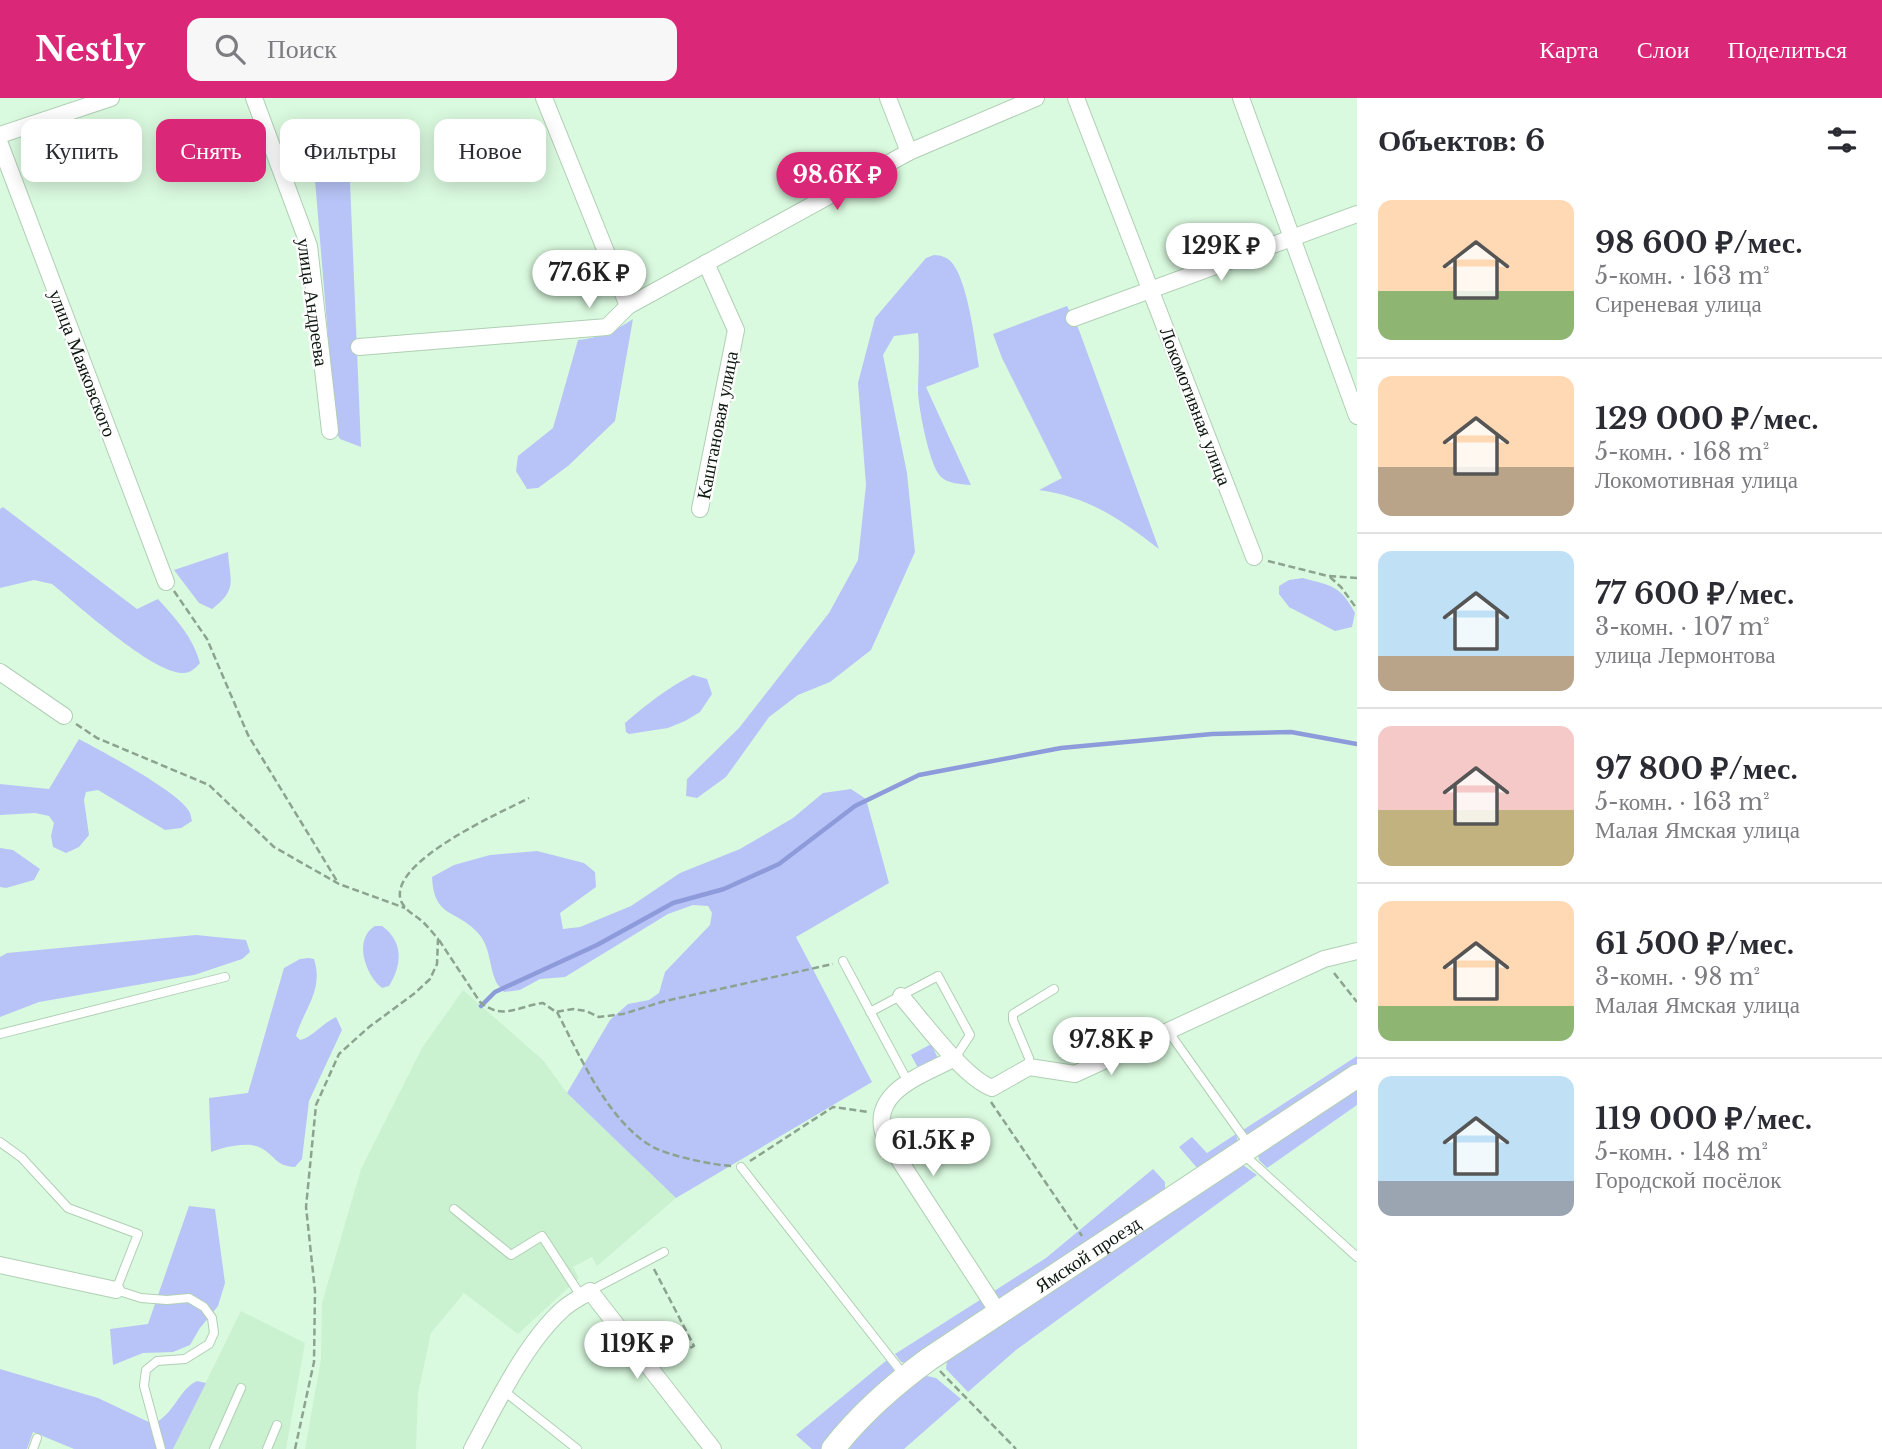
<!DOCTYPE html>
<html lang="ru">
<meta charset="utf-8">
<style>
body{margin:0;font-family:"Libre Baskerville",serif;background:#f7f7f7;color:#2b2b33;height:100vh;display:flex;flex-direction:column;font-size:26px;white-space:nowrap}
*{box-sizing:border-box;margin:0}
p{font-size:23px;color:#7c7c81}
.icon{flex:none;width:38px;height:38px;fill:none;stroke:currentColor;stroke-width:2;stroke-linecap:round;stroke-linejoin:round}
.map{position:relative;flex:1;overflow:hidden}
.drawer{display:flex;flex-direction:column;background:#fff;width:525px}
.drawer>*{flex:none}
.hud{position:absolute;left:21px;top:21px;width:665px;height:63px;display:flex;gap:14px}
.price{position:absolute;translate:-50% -60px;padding:0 16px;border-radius:24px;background:#fff;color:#222;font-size:23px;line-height:46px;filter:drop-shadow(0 2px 4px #0008)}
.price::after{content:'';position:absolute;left:50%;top:42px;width:21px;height:16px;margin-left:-10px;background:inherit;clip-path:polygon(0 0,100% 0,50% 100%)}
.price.selected{background:#db2777;color:#fff}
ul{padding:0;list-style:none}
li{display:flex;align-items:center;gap:21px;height:175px;padding:0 21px}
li+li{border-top:2px solid #e1e1e2}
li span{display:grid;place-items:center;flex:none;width:196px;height:140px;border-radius:14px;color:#555}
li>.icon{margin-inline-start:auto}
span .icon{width:84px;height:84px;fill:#fffc;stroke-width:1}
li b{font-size:30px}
h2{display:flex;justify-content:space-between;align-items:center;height:84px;padding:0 21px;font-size:30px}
.tag{padding:0 24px;border-radius:14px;background:#fff;box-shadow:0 4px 18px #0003;font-size:24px;line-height:63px}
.tag.selected{background:#db2777;color:#fff}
header{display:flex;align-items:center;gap:42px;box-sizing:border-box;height:98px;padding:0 35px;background:#db2777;color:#fff}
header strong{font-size:33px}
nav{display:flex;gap:38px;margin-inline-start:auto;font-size:24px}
.search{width:490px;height:63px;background:#f7f7f7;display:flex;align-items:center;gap:18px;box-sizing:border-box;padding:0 24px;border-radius:14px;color:#7c7c81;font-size:26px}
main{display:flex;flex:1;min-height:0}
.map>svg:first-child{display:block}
.built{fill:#caf1d0}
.green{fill:#b8c4f7}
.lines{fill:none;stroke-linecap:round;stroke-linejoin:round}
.stream{stroke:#8e9bdb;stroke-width:4.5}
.service-casing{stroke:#b0cfb5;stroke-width:10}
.minor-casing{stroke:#b0cfb5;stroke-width:18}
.secondary-casing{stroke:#b0cfb5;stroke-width:25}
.path{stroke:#8ba38f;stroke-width:2.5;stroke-dasharray:7 3.5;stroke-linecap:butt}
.service{stroke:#fff;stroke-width:8}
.minor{stroke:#fff;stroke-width:16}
.secondary{stroke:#fff;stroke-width:23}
.labels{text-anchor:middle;stroke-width:5;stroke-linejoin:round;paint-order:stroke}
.street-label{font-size:19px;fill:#0c170e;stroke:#fdfdfd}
</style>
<header>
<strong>Nestly</strong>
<div class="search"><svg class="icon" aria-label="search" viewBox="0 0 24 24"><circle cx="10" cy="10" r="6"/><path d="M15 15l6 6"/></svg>Поиск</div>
<nav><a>Карта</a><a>Слои</a><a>Поделиться</a></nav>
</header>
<main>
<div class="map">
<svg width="1357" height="1351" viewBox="0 0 1357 1351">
<rect width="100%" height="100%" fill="#dafadf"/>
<!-- built -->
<g class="built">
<polygon points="463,892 543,962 567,995 676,1100 597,1168 592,1159 573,1169 579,1180 518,1236 464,1195 431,1235 418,1295 416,1351 305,1351 321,1261 322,1205 361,1071 422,950"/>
<polygon points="241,1213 305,1245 286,1351 173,1351"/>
</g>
<!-- green -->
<g class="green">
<polygon points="315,82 350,84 361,349 340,341 336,334"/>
<path d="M934,157c7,0 15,3 19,9 15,20 22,77 26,103l-53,20 45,98c-11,-1 -23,-1 -31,-9 -11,-13 -21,-66 -22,-83 0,-21 2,-40 0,-60l-24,3 -11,19 24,118 8,79 -44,98 -41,32 -32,13 -29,22 -43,60 -29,21 -11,-2 1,-17 52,-51 90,-115 29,-53 8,-75 -8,-102 17,-65 51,-60z"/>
<path d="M1067,208l12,24 80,219c-39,-30 -70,-52 -120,-59l23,-12 -60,-120 -9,-24z"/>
<path d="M633,221l-18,102 -47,45 -30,22 -11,1 -11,-18 2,-15 35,-28 25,-88c22,-2 37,-9 55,-21z"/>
<path d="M3,409l134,102 21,-10c18,20 35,38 42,64 -4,5 -11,11 -18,10 -31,-1 -104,-68 -130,-89l-18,-4 -34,8v-79z"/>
<path d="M228,454c2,30 10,37 -16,57l-13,-6 -25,-33z"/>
<path d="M1303,480c29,8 37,7 52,35l-3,14 -17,4 -46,-24 -10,-13v-8l10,-6z"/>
<path d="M693,577l14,4 5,15 -12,18 -15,9 -17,7 -39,6 -3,-2 -1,-9c22,-19 42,-35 68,-48z"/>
<path d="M79,641c24,13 97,51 110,72 2,3 2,7 3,10l-11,7 -16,2 -67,-40 -12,2 -2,8 5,35 -10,12 -13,6 -13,-6 -2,-11 3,-13 -5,-7 -14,-3 -35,2v-31l49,5z"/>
<path d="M851,691l15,10 23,84 -93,54 76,145 -196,116 -109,-105 43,-73 18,-16 21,-4 10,-7 6,-21 45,-47 2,-12 -4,-7 -15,-1 -25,9 -103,63 -25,2 -20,11 -16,2c-3,-4 -8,-8 -9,-13 -6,-15 -5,-33 -17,-46 -21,-24 -44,-14 -46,-56l22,-12 36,-10 47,-4 47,12 11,9 1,15 -36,26 3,16 17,-2 51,-21 49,-33 60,-24 53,-31 30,-25z"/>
<polygon points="0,750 13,752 40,771 34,782 6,790 0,789"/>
<path d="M375,828h7c22,16 20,39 7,60l-7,2c-17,-13 -29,-49 -7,-62z"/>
<polygon points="196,837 246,842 250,854 242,861 194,877 39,904 0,919 0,859 7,855"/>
<path d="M309,860l5,1c10,31 -10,50 -18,77l4,4c11,-2 23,-17 36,-23l6,13 -33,71 -7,58 -7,8c-20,-1 -19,-11 -34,-19 -13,-7 -37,-1 -50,4l-2,-54 39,-5 36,-125 16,-9z"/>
<polygon points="931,946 938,960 918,970 911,957"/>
<polygon points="1357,958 1357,967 1251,1035 1245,1035 1243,1032"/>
<polygon points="1357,990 1357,1007 1267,1070 1259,1062 1258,1056"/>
<polygon points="1236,1036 1238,1044 1198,1071 1179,1049 1192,1039 1207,1055"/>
<polygon points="1243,1067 1257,1077 1016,1252 968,1294 946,1271 947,1262"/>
<polygon points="1153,1071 1165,1084 1165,1091 1001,1202 997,1202 991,1195 1046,1160"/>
<polygon points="189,1108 215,1111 225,1185 218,1208 200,1230 190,1247 173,1254 143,1255 113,1267 110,1231 148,1226"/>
<polygon points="983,1200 987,1210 906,1265 901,1264 895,1256"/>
<polygon points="887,1262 894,1271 893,1274 851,1313 821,1351 812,1351 796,1337"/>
<path d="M0,1271l98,29 55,26c22,-10 25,-34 44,-43l9,2 -33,66h-99l-41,-17 -6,17h-27z"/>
<path d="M927,1278l9,2 25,21 -57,50h-55c21,-27 47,-59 78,-73z"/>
</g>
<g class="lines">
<!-- stream -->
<polyline class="stream" points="481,908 495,894 597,847 673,805 724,791 779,766 855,708 919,677 1061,650 1212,636 1291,634 1357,646"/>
<!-- service casing -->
<g class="service-casing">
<g id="service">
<polyline points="843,863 908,984"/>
<polyline points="870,914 938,878 970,937 955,960"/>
<polyline points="1168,933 1249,1047"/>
<polyline points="0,936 225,879"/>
<polyline points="1029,969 1029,960 1013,922 1013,916 1054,891"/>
<polyline points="0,1044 22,1060 68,1110 138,1136 116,1192 141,1200 167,1202 189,1200 204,1209 212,1220 214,1235 209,1246 185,1261 157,1263 146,1272 144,1288 161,1351"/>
<polyline points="1243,1056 1357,1159"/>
<polyline points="741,1069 903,1276"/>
<polyline points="454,1111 511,1157 542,1138 581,1198"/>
<polyline points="590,1193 664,1154"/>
<polyline points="504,1293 577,1351"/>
<polyline points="33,1351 37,1340"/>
<polyline points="214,1351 241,1290"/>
<polyline points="267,1351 277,1327"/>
</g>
</g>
<!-- minor casing -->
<g class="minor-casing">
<g id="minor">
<polyline points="254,0 309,148 330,333"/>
<polyline points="888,0 909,54"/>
<polyline points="1076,0 1254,459"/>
<polyline points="1241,0 1357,318"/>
<polyline points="0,37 111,0"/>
<polyline points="0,46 166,484"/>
<polyline points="628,208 909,54 1036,0"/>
<polyline points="1074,220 1357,116"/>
<polyline points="359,249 607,229 628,208 544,0"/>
<polyline points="700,411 736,232 706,165"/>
<polyline points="0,574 64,618"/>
<path d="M901,898c21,24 63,82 91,92l37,-21 46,7 249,-115 33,-8"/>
<path d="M955,960c-32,17 -88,34 -70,80l113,174"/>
<polyline points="0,1167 116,1192"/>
<path d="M472,1351c24,-44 53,-106 91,-140 8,-7 18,-12 27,-18l123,158"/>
</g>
</g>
<!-- secondary casing -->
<g class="secondary-casing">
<g id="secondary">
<path id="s1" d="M833,1351c28,-36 59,-63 96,-90l428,-283"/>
</g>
</g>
<!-- path -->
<g class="path">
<polyline points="1268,463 1328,478 1357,480"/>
<polyline points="1330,479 1341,489 1357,511"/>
<polyline points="174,493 207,541 248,637 337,783"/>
<polyline points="76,626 97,640 209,687 274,749 339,786 405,810"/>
<path d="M439,842l41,62c23,19 38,4 63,1l13,9 17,-3 13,2 13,6 24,-3 42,-13 168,-37"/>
<polyline points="1334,875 1357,904"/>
<path d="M557,914c23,44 51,110 96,135 17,9 59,18 79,19"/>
<polyline points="991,1004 1082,1138"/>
<polyline points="750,1063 833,1009 868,1014"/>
<polyline points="654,1171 694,1248 665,1263"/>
<polyline points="940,1273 1016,1351"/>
<path d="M295,1351l19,-87 1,-71 -9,-84 10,-102 23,-51 30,-27 46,-34 15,-14 7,-15 1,-25c-4,-5 -9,-11 -14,-16 -8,-8 -18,-11 -23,-22 -14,-39 101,-89 128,-103"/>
</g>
<!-- service -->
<use href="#service" class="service"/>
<!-- minor -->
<use href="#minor" class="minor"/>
<!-- secondary -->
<use href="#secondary" class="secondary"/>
</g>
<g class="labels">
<!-- street labels -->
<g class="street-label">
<text transform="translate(313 204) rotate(82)" y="7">улица Андреева</text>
<text transform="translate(83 265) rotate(69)" y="7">улица Маяковского</text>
<text transform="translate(1196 308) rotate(69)" y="7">Локомотивная улица</text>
<text transform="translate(717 327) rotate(-79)" y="7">Каштановая улица</text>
<text dy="7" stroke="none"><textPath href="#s1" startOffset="322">Ямской проезд</textPath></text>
</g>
</g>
</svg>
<b class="price selected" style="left:837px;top:114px">98.6K ₽</b>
<b class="price" style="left:1221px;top:185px">129K ₽</b>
<b class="price" style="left:589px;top:212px">77.6K ₽</b>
<b class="price" style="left:1111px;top:979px">97.8K ₽</b>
<b class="price" style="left:933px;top:1080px">61.5K ₽</b>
<b class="price" style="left:637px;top:1283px">119K ₽</b>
<div class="hud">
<a class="tag">Купить</a>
<a class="tag selected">Снять</a>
<a class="tag">Фильтры</a>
<a class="tag">Новое</a>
</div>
</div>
<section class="drawer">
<h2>Объектов: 6<svg class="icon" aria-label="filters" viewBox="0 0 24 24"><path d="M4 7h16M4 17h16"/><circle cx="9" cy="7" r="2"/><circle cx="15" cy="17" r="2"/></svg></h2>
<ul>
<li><span style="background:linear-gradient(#ffd9b3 65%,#8fb573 0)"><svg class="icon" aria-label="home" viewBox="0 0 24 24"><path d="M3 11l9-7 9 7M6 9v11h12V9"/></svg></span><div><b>98 600 ₽/мес.</b><p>5-комн. · 163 m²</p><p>Сиреневая улица</p></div></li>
<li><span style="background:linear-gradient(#ffd9b3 65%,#b9a48a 0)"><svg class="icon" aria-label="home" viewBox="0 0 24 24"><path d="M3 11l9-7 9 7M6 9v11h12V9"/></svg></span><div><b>129 000 ₽/мес.</b><p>5-комн. · 168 m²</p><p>Локомотивная улица</p></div></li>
<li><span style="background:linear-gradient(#bfe0f5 75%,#b9a48a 0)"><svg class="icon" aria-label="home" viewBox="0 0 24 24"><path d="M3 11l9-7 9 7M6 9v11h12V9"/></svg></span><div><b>77 600 ₽/мес.</b><p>3-комн. · 107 m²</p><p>улица Лермонтова</p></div></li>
<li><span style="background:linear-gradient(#f6c9c9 60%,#c2b280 0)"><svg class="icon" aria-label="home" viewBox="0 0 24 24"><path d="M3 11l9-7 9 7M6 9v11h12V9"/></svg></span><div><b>97 800 ₽/мес.</b><p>5-комн. · 163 m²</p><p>Малая Ямская улица</p></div></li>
<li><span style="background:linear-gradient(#ffd9b3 75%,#8fb573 0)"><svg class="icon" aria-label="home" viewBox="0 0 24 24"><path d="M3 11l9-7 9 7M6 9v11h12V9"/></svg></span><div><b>61 500 ₽/мес.</b><p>3-комн. · 98 m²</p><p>Малая Ямская улица</p></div></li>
<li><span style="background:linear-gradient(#bfe0f5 75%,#9aa5b1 0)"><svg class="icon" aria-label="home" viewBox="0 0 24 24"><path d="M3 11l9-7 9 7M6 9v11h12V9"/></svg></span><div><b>119 000 ₽/мес.</b><p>5-комн. · 148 m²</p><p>Городской посёлок</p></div></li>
</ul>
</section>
</main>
